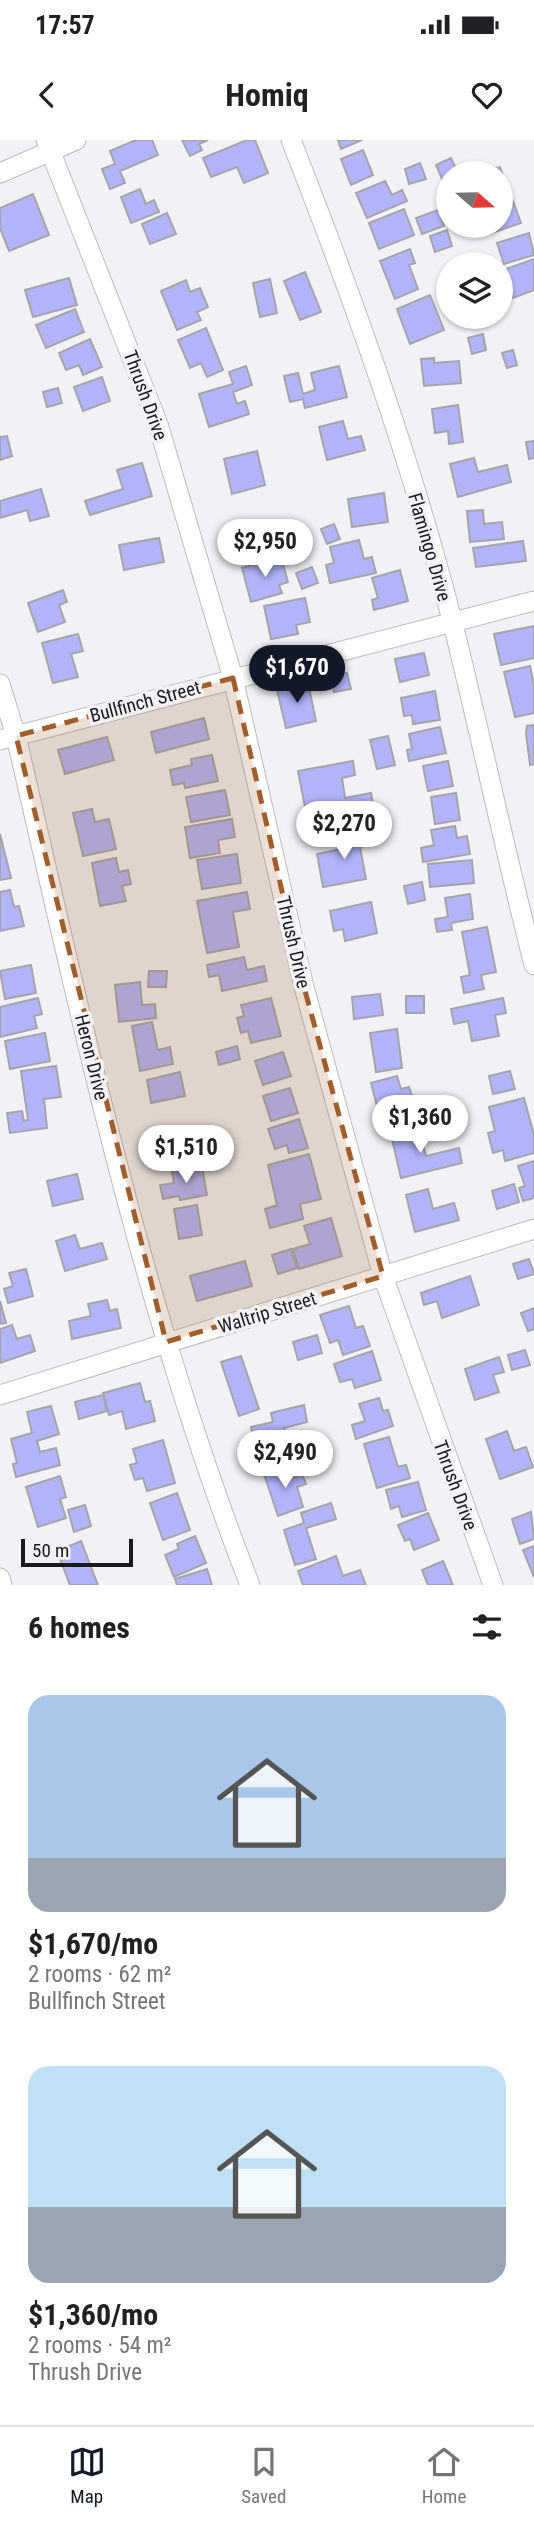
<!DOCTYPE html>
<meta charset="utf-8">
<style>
body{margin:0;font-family:"Roboto Condensed",sans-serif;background:#f2f2f2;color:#202124;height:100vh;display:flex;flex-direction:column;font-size:26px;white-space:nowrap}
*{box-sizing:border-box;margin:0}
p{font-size:23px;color:#757577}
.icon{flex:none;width:38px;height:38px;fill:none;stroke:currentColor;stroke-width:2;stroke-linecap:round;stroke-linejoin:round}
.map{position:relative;height:1445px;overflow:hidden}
.details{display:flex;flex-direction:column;background:#fff;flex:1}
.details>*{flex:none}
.needle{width:46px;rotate:110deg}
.tools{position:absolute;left:436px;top:21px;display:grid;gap:14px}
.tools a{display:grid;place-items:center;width:77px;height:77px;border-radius:50%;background:#fff;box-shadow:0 2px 5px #0004;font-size:35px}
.scale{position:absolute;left:21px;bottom:18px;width:112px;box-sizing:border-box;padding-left:7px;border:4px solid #1a1a1c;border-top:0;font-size:19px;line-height:24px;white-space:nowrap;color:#1a1a1c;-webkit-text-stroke:5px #f2f2f6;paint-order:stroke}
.price{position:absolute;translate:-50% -60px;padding:0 16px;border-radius:24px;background:#fff;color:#222;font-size:23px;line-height:46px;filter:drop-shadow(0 2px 4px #0008)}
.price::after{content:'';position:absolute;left:50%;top:42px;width:21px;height:16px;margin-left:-10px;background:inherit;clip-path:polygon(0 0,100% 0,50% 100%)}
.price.active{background:#111827;color:#fff}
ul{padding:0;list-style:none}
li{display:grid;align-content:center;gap:14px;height:371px;padding:0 28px}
li span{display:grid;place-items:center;height:217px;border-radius:21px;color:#555}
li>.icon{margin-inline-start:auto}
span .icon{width:126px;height:126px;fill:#fffc;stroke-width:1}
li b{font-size:30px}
h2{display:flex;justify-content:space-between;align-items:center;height:84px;padding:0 28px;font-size:30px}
.status{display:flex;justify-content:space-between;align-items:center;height:49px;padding:0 35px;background:#fff;direction:ltr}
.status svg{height:19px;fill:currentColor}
header{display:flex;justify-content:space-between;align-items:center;height:91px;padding:0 28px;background:#fff;font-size:32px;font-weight:700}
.menu{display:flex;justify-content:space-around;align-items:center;height:98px;border-top:2px solid #e0e0e0;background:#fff;font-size:19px;color:#757577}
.menu a{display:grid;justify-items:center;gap:4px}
.menu .active{color:#111827}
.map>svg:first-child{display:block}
.building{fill:#b2b5fb;stroke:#a5a5a9;stroke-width:2}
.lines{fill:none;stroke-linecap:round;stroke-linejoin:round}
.minor-casing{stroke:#bbbbbf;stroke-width:21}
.minor{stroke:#fff;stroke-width:19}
.marked{fill:#a15e2d;fill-opacity:0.2;stroke:#a15e2d;stroke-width:5;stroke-dasharray:14 9;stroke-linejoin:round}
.labels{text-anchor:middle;stroke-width:7;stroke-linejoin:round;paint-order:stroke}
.street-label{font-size:19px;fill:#1a1a1c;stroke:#f2f2f6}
</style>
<div class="status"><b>17:57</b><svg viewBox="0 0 49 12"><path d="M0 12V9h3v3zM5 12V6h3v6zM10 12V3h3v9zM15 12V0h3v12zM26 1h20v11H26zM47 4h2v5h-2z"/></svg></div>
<header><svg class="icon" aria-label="back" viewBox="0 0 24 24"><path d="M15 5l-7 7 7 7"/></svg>Homiq<svg class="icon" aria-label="heart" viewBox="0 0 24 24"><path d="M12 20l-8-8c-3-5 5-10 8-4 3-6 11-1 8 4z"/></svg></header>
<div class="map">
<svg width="534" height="1445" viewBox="0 0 534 1445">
<rect width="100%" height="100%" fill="#f2f2f6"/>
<!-- building -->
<g class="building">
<polygon points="136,0 152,0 158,15 120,31 125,43 110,49 102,29 115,24 110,11"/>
<polygon points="182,0 208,0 199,4 202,10 190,16"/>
<polygon points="247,0 255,0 268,33 244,43 237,27 211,37 203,18"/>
<polygon points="338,0 362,0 341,9"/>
<polygon points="363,10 373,35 351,45 341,19"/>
<polygon points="451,18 458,33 448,33 448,38 443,41 436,25"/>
<polygon points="420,23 426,39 409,44 405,29"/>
<polygon points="500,27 508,51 500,54 500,33 482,33"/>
<polygon points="385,41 392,55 402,50 407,61 367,78 356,53"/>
<polygon points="140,49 146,64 154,60 159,72 131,83 121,57"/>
<polygon points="33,54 49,95 9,111 0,88 0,68"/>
<polygon points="511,56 521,83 489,94 487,86 475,90 473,86 500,86 500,59"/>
<polygon points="404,69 414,95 379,109 369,83"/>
<polygon points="438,70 444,86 422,94 416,78"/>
<polygon points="167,73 176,94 150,104 142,84"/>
<polygon points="447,90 452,106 435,112 430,96"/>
<polygon points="529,93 534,115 504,124 497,103"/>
<polygon points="410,109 415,123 409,125 418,149 395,159 380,121"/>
<polygon points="534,119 534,150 513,158 503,130"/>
<polygon points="305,132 321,172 300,180 284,141"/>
<polygon points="69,138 77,165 33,177 25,150"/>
<polygon points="270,139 277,173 260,177 253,143"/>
<polygon points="186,140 190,152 200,148 208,167 197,172 201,180 177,190 161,151"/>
<polygon points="430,155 444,190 410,204 397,169"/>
<polygon points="75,169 84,192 46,208 36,185"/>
<polygon points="206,188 223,230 207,237 201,223 190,228 178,200"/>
<polygon points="483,194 486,210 472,214 468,198"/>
<polygon points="90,199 102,227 83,235 79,225 66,230 59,213"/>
<polygon points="513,210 517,225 507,228 502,213"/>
<polygon points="434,218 434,223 459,221 461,243 424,246 421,219"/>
<polygon points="246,226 252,245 233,252 237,264 245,261 249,274 209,287 199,254 233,244 229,232"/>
<polygon points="339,226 347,257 305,268 303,259 290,262 284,236 298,233 303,254 315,250 311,233"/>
<polygon points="102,237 110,261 83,271 74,247"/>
<polygon points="58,248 62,263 47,267 43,252"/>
<polygon points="458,265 463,302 449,304 448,291 435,293 432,269"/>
<polygon points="343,281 348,299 361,296 365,310 327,320 319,287"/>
<polygon points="7,296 12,316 0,320 0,297"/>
<polygon points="534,301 534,318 529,319 526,302"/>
<polygon points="257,311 265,345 232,354 224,319"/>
<polygon points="474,318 478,332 507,325 511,342 458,357 450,324"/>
<polygon points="142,323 152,356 90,375 85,361 123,349 117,330"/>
<polygon points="41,349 49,376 30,381 27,370 0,378 0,361"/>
<polygon points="384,353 388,382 352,387 348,359"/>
<polygon points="483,370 484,384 502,382 504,399 470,402 467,371"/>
<polygon points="264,384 273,413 244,422 235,394"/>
<polygon points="334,384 340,399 327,404 321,389"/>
<polygon points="159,398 164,422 124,430 119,405"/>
<polygon points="359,400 364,419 372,417 376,433 330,443 326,425 334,423 330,407"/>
<polygon points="523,401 526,421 476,427 473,408"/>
<polygon points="281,417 288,442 279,445 282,453 251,462 242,428"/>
<polygon points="312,427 318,443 302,449 296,433"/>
<polygon points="400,430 408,461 374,470 372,460 378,458 372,438"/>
<polygon points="63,450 67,462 59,465 65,482 38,492 28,463"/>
<polygon points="305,458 310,482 296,485 298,494 271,499 264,466"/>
<polygon points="534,486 534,518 501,525 494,494"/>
<polygon points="78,494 83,511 71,514 78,537 53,543 42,503"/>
<polygon points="424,513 429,535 400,542 395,519"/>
<polygon points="530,526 534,546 534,573 515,577 504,532"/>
<polygon points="347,533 351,549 334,552 331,536"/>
<polygon points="308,543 316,581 286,588 277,550"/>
<polygon points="435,551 440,580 413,584 412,575 404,576 401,558"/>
<polygon points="204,578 209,599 156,613 151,592"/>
<polygon points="534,585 534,624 530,625 526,593 527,586"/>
<polygon points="440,587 446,613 409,621 407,610 412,609 409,594"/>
<polygon points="388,596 395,625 377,629 370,600"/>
<polygon points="107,597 114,620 65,634 58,610"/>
<polygon points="212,615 218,641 185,648 184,643 173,645 170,630 192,625 191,619"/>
<polygon points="353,621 355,635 342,638 345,658 371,653 375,675 341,681 337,662 305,667 298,631"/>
<polygon points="448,621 453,646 428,651 423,626"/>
<polygon points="225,650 230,675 191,682 186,657"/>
<polygon points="456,653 460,680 435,684 431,657"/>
<polygon points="92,669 95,682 109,679 116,709 83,716 73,673"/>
<polygon points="232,679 235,697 218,700 220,713 190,718 185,687"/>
<polygon points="455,686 457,698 467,696 470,714 423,722 421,708 434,705 431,690"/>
<polygon points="361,688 364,706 360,707 366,739 323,747 317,714 346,708 343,691"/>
<polygon points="0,694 11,738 0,740"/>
<polygon points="237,714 241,743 202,749 197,720"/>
<polygon points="116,718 119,732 128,730 131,744 122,746 126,761 100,766 92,723"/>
<polygon points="472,720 474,743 430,747 428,724"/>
<polygon points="422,742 425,760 408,764 404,746"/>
<polygon points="10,750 14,767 19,766 24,786 0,791 0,752"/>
<polygon points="247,752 250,769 233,772 239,807 207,813 197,761"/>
<polygon points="470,754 473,779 451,783 452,790 437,792 435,779 448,777 445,758"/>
<polygon points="371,762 377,793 345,801 343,789 334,791 330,771"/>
<polygon points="487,787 496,832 481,835 484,849 464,853 461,837 470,835 462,792"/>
<polygon points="244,817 247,830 264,826 267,841 222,851 219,835 209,837 207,825"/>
<polygon points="31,825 36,853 5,859 0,831"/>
<polygon points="149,831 167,831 166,847 148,847"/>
<polygon points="140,842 142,865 155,864 156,878 119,882 115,845"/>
<polygon points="380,854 383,875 354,879 352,857"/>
<rect x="406" y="856" width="18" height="17"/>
<polygon points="38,858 42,874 34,876 37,888 0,897 0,867"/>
<polygon points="271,858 281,896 251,903 248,891 241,893 237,878 244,876 241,865"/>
<polygon points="503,858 506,873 495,875 499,896 472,901 468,881 454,884 451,869"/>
<polygon points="152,882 158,910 170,907 173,924 140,931 132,886"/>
<polygon points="397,889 402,928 376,932 370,893"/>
<polygon points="45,893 50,921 10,929 5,901"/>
<polygon points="237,906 240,919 219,925 216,912"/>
<polygon points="283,912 291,936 263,945 255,921"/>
<polygon points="56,926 61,957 44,959 47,988 10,993 7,973 22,971 24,981 28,980 21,931"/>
<polygon points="510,931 515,949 493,954 489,936"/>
<polygon points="180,932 185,956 151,963 147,940"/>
<polygon points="397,936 401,949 409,947 412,956 404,958 409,978 382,986 371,943"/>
<polygon points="290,948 298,973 271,981 263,956"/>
<polygon points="524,958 534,995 534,1013 505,1021 503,1010 493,1013 488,993 495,991 489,967"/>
<polygon points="299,979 308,1008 289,1013 287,1005 275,1009 268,989"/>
<polygon points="418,986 426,1016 459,1008 462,1023 401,1038 392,999 403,996 402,990"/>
<polygon points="309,1014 321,1059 300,1064 303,1079 270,1088 265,1069 277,1065 268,1025"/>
<polygon points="534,1021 534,1058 523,1061 519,1048 525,1046 518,1026"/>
<polygon points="202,1027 207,1055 180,1060 179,1056 163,1059 160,1045 174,1043 172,1032"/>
<polygon points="77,1034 83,1059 53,1066 47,1041"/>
<polygon points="514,1044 519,1062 497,1069 492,1051"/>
<polygon points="428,1049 433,1069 454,1063 459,1080 415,1092 406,1055"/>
<polygon points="197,1065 202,1095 179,1099 174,1069"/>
<polygon points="331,1078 342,1116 299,1129 293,1109 310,1104 304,1086"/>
<polygon points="75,1095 80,1109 102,1103 107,1119 65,1131 56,1101"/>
<polygon points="291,1109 297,1128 278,1134 272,1115"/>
<polygon points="529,1119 534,1134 518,1139 513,1124"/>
<polygon points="245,1121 252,1146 197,1161 190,1136"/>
<polygon points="26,1129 33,1156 8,1163 4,1149 13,1146 9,1133"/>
<polygon points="470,1136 479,1165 442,1178 437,1161 424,1165 421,1153"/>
<polygon points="107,1160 110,1171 117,1169 121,1188 72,1199 69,1181 91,1176 88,1164"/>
<polygon points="0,1161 6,1183 0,1184"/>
<polygon points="349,1166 356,1188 363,1186 370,1206 343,1215 338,1200 330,1203 320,1175"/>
<polygon points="534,1168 534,1189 528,1191 521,1173"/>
<polygon points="12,1185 17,1199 30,1195 35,1211 0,1223 0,1189"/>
<polygon points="317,1195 322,1213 298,1220 293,1202"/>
<polygon points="525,1210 530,1225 512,1230 508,1215"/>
<polygon points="372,1211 381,1240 355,1248 352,1239 340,1242 334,1224"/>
<polygon points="241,1216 259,1269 239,1276 221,1222"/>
<polygon points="499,1217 504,1232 493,1235 499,1252 475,1260 465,1229"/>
<polygon points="140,1243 145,1262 150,1261 155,1281 126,1289 122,1271 109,1275 103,1253"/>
<polygon points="103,1255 107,1271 79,1279 75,1262"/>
<polygon points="379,1258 383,1271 388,1270 393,1286 356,1299 352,1285 365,1281 359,1264"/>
<polygon points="304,1265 307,1282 284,1288 287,1298 278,1300 283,1323 260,1328 251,1287 273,1282 271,1273"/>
<polygon points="51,1266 59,1294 37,1301 40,1312 56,1308 60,1325 16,1337 13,1324 17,1323 11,1299 32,1293 27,1272"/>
<polygon points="507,1291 514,1311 526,1307 533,1327 500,1339 486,1299"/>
<polygon points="389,1297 398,1327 406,1325 410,1338 377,1348 364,1304"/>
<polygon points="163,1300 175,1343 147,1351 143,1338 135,1340 130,1325 137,1323 133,1309"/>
<polygon points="289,1325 293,1338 302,1334 306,1344 297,1347 303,1367 278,1376 264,1334"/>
<polygon points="60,1336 66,1357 60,1359 66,1378 38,1387 26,1347"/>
<polygon points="418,1342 426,1370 402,1377 399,1366 391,1369 386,1350"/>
<polygon points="177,1353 190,1390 163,1400 150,1363"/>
<polygon points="331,1363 336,1379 306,1388 316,1419 295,1425 284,1390 304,1383 301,1373"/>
<polygon points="85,1365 91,1386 74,1392 68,1370"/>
<polygon points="531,1372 534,1399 520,1404 512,1379"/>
<polygon points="428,1373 439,1400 414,1410 410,1399 405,1401 398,1385"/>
<polygon points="195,1396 206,1423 174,1437 165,1415 179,1409 177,1404"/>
<polygon points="81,1401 98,1445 70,1445 57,1411"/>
<polygon points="534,1406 534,1437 523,1410"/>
<polygon points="336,1416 343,1436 360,1430 366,1445 303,1445 298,1431"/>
<polygon points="443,1421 453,1445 428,1445 422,1430"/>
<polygon points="207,1429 212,1445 177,1445 175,1439"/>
</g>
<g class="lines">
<!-- minor casing -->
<g class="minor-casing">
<g id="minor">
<polyline points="46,0 158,284 233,538 304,847 383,1136 493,1445"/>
<path d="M291,0c62,158 120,319 162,484 28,113 52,227 81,341"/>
<polyline points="0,33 76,0"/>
<path d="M0,544l16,52c66,285 127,576 234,849"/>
<polyline points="0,600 534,461"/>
<polyline points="0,1255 534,1089"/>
<polyline points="0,1438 2,1445"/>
</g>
</g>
<!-- minor -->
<use href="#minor" class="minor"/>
</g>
<!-- marked area -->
<path class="marked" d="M233,538l71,309 79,289 -217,66 -150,-606z"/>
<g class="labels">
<!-- street labels -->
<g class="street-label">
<text transform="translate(146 255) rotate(70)" y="7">Thrush Drive</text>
<text transform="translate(430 407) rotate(74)" y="7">Flamingo Drive</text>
<text transform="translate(145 561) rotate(-15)" y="7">Bullfinch Street</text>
<text transform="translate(294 802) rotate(77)" y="7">Thrush Drive</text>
<text transform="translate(92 917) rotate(76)" y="7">Heron Drive</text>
<text transform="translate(267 1172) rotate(-17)" y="7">Waltrip Street</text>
<text transform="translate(456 1345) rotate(70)" y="7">Thrush Drive</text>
</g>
</g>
</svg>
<div class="tools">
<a><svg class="needle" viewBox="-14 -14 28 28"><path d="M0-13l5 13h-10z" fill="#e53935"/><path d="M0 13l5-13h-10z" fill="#757577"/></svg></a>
<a><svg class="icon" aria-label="layers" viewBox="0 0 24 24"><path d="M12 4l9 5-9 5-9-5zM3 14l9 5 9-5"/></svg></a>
</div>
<div class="scale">50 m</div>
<b class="price" style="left:265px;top:439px">$2,950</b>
<b class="price active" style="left:297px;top:565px">$1,670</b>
<b class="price" style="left:344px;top:721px">$2,270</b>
<b class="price" style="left:420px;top:1015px">$1,360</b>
<b class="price" style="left:186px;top:1045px">$1,510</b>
<b class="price" style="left:285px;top:1350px">$2,490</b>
</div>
<section class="details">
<h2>6 homes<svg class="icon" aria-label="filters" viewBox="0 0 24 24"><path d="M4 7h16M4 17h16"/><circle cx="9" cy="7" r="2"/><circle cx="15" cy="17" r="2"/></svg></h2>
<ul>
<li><span style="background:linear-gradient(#a9c7e8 75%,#9aa5b1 0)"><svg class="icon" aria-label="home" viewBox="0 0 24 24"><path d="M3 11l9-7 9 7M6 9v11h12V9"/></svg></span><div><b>$1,670/mo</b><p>2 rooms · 62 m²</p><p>Bullfinch Street</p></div></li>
<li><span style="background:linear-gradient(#bfe0f5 65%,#9aa5b1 0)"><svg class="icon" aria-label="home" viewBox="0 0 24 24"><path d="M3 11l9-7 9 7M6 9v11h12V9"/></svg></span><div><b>$1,360/mo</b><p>2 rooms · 54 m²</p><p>Thrush Drive</p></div></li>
</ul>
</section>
<nav class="menu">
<a class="active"><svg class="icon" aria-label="map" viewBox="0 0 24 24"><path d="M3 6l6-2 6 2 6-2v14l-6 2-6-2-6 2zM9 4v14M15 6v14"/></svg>Map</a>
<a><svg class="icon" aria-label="saved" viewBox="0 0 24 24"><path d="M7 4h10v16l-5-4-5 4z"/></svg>Saved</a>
<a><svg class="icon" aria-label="home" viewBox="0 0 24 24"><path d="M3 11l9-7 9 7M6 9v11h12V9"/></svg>Home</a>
</nav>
